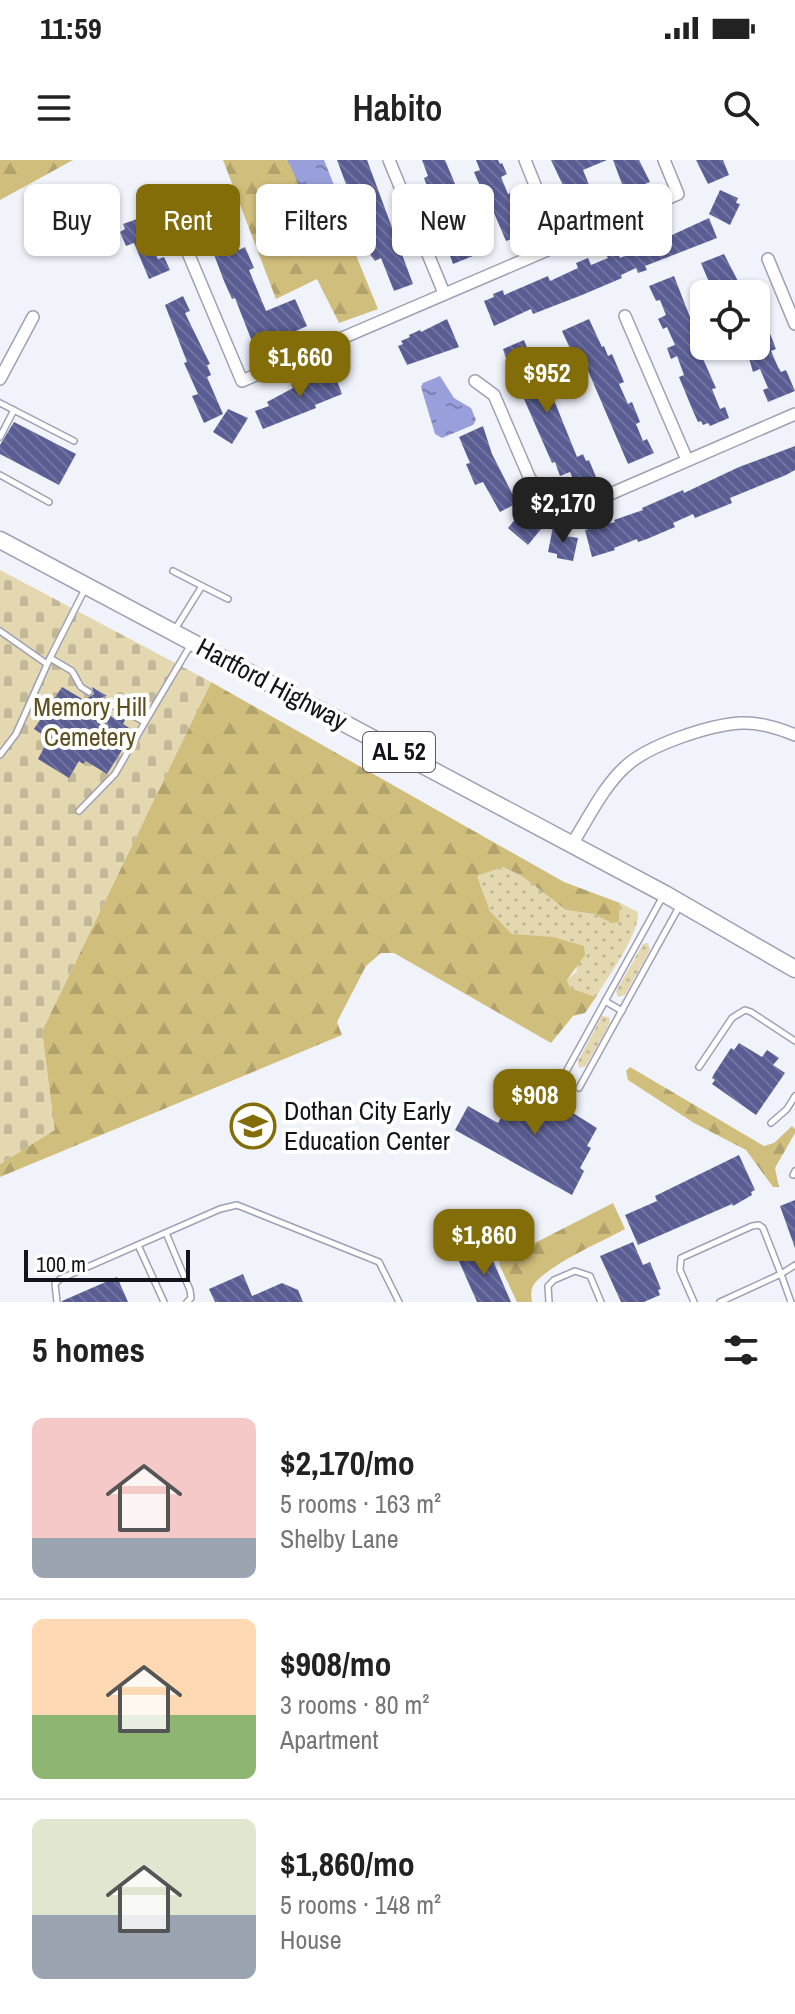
<!DOCTYPE html>
<meta charset="utf-8">
<style>
body{margin:0;font-family:"Archivo Narrow",sans-serif;background:#f2f2f2;color:#222;height:100vh;display:flex;flex-direction:column;font-size:30px;white-space:nowrap}
*{box-sizing:border-box;margin:0}
p{font-size:26px;color:#767676}
.icon{flex:none;width:44px;height:44px;fill:none;stroke:currentColor;stroke-width:2;stroke-linecap:round;stroke-linejoin:round}
.map{position:relative;height:1142px;overflow:hidden}
.drawer{display:flex;flex-direction:column;background:#fff;flex:1}
.drawer>*{flex:none}
.hud{position:absolute;left:24px;top:24px;width:748px;height:72px;display:flex;gap:16px}
.tools{position:absolute;left:690px;top:120px;display:grid;gap:16px}
.tools a{display:grid;place-items:center;width:80px;height:80px;border-radius:12px;background:#fff;box-shadow:0 2px 6px #0004;font-size:40px}
.scale{position:absolute;left:24px;bottom:20px;width:166px;box-sizing:border-box;padding-left:8px;border:4px solid #13141b;border-top:0;font-size:22px;line-height:28px;white-space:nowrap;color:#13141b;-webkit-text-stroke:6px #fff;paint-order:stroke}
.price{position:absolute;translate:-50% -68px;padding:0 18px;border-radius:16px;background:#826d09;color:#fff;font-size:26px;line-height:52px;filter:drop-shadow(0 2px 4px #0008)}
.price::after{content:'';position:absolute;left:50%;top:48px;width:24px;height:18px;margin-left:-12px;background:inherit;clip-path:polygon(0 0,100% 0,50% 100%)}
.price.on{background:#222;color:#fff}
ul{padding:0;list-style:none}
li{display:flex;align-items:center;gap:24px;height:200px;padding:0 32px}
li+li{border-top:2px solid #e0e0e0}
li span{display:grid;place-items:center;flex:none;width:224px;height:160px;border-radius:12px;color:#555}
li>.icon{margin-inline-start:auto}
span .icon{width:96px;height:96px;fill:#fffc;stroke-width:1}
li b{font-size:34px}
h2{display:flex;justify-content:space-between;align-items:center;height:96px;padding:0 32px;font-size:34px}
.tag{padding:0 28px;border-radius:12px;background:#fff;box-shadow:0 2px 6px #0004;font-size:28px;line-height:72px}
.tag.on{background:#826d09;color:#fff}
.status{display:flex;justify-content:space-between;align-items:center;height:56px;padding:0 40px;background:#fff;direction:ltr}
.status svg{height:22px;fill:currentColor}
header{display:flex;justify-content:space-between;align-items:center;height:104px;padding:0 32px;background:#fff;font-size:36px;font-weight:600}
.map>svg:first-child{display:block}
.grass{fill:url(#grass-dots)}
.forest{fill:url(#forest-firs)}
.cemetery{fill:url(#cemetery-stones)}
.water{fill:url(#water-ripples)}
.building{fill:url(#building-back-hatch)}
.lines{fill:none;stroke-linecap:round;stroke-linejoin:round}
.lane-casing{stroke:#9ea1b5;stroke-width:8}
.street-casing{stroke:#9ea1b5;stroke-width:14}
.primary-casing{stroke:#9ea1b5;stroke-width:19}
.lane{stroke:#fff;stroke-width:5}
.street{stroke:#fff;stroke-width:11}
.primary{stroke:#fff;stroke-width:16}
.labels{text-anchor:middle;stroke-width:8;stroke-linejoin:round;paint-order:stroke}
.shield{fill:#fff;stroke:#5a5a5f;stroke-width:2}
.shield-label{font-size:24px;font-weight:bold;fill:#13141b}
.street-label{font-size:26px;fill:#13141b;stroke:#fff}
.park-label{font-size:26px;fill:#5d501e;stroke:#fff}
.poi-label{font-size:26px;fill:#13141b;stroke:#fff;text-anchor:start}
</style>
<div class="status"><b>11:59</b><svg viewBox="0 0 49 12"><path d="M0 12V9h3v3zM5 12V6h3v6zM10 12V3h3v9zM15 12V0h3v12zM26 1h20v11H26zM47 4h2v5h-2z"/></svg></div>
<header><svg class="icon" aria-label="menu" viewBox="0 0 24 24"><path d="M4 6h16M4 12h16M4 18h16"/></svg>Habito<svg class="icon" aria-label="search" viewBox="0 0 24 24"><circle cx="10" cy="10" r="6"/><path d="M15 15l6 6"/></svg></header>
<div class="map">
<svg width="795" height="1142" viewBox="0 0 795 1142">
<defs>
<pattern id="grass-dots" width="8" height="8" patternUnits="userSpaceOnUse" patternTransform="scale(2)"><rect width="8" height="8" fill="#e3d8b0"/><path d="M2 2h.1M6 6h.1" fill="none" stroke="#c2b897" stroke-width="1.8" stroke-linecap="round"/></pattern>
<pattern id="forest-firs" width="22" height="20" patternUnits="userSpaceOnUse" patternTransform="scale(2)"><rect width="22" height="20" fill="#d0be7c"/><path d="M5 1l3.5 6h-7zM16 11l3.5 6h-7z" fill="#b2a26b"/></pattern>
<pattern id="cemetery-stones" width="16" height="16" patternUnits="userSpaceOnUse" patternTransform="scale(2)"><rect width="16" height="16" fill="#e3d8b0"/><path d="M2 7V4a2 2 0 0 1 4 0v3zM10 15v-3a2 2 0 0 1 4 0v3z" fill="#c2b897"/></pattern>
<pattern id="water-ripples" width="26" height="14" patternUnits="userSpaceOnUse" patternTransform="scale(2)"><rect width="26" height="14" fill="#989fdb"/><path d="M2 4q2-2 4 0t4 0M15 11q2-2 4 0t4 0" fill="none" stroke="#7b80b1"/></pattern>
<pattern id="building-back-hatch" width="6" height="6" patternUnits="userSpaceOnUse" patternTransform="scale(2)"><rect width="6" height="6" fill="#595d94"/><path d="M-1 5l2 2M0 0l6 6M5-1l2 2" fill="none" stroke="#71749e"/></pattern>
</defs>
<rect width="100%" height="100%" fill="#f1f3fb"/>
<!-- grass -->
<g class="grass">
<path d="M503,707l19,9 44,34 28,4 17,9 8,-2 1,-18 18,9c2,22 -30,64 -42,85l-26,-9 -3,-8 10,-9 -5,-29 -60,-8 -22,-23 -13,-35z"/>
<polygon points="648,783 650,790 625,835 618,837 616,831 643,784"/>
<polygon points="602,856 609,857 610,863 586,906 579,908 578,901"/>
</g>
<!-- forest -->
<g class="forest">
<polygon points="0,0 73,0 0,40"/>
<polygon points="223,0 317,0 378,149 339,163 317,119 276,139"/>
<polygon points="211,522 564,722 620,743 619,762 611,763 594,754 566,750 522,716 503,707 477,716 490,751 512,774 553,777 584,786 585,795 567,820 570,828 596,837 585,853 573,856 551,883 394,793 381,793 366,806 337,862 342,875 0,1017 0,1004 54,970 42,871"/>
<polygon points="630,907 764,986 774,983 792,966 795,969 795,973 775,1008 779,1027 773,1027 746,990 694,963 628,920 626,911"/>
<path d="M613,1043l12,26c-24,13 -73,34 -90,54 -5,6 -4,12 -3,19h-15l-17,-36 -2,-10 31,-10z"/>
</g>
<!-- cemetery -->
<polygon class="cemetery" points="0,410 211,522 42,871 55,970 0,1004"/>
<!-- water -->
<g class="water">
<path d="M287,0h37l20,50 -7,16 -9,4c-27,-16 -26,-46 -41,-70z"/>
<polygon points="440,216 454,238 471,248 476,260 473,265 442,278 435,274 421,227 423,223"/>
</g>
<!-- building -->
<g class="building">
<polygon points="337,0 367,0 413,124 394,131 381,98 375,101 371,96 365,81 369,80 355,44 353,44 349,33 344,35 340,26 346,24"/>
<polygon points="422,0 445,0 466,50 460,53 478,94 453,104 449,93 451,92 424,18 428,16"/>
<polygon points="476,0 498,0 500,4 502,3 507,14 501,17 508,34 515,31 524,61 527,60 531,72 506,81 494,53 491,54 482,31 474,12 480,10"/>
<polygon points="551,0 607,0 583,10 596,42 572,52 567,39 569,38"/>
<polygon points="613,0 639,0 650,22 625,32"/>
<polygon points="696,0 723,0 729,15 708,24"/>
<polygon points="720,30 738,38 736,43 740,44 730,65 709,54"/>
<polygon points="709,58 717,78 645,106 647,110 638,113 636,108 621,115 622,118 582,135 533,154 531,149 494,166 484,141 494,137 493,134 503,130 504,135 548,116 550,121 578,108 576,103 588,98 591,105 608,98 604,91 615,86 620,98 636,91 632,80 669,68 672,75"/>
<polygon points="137,59 140,66 143,65 158,99 164,97 170,110 149,119 134,83 126,86 120,72 125,69 123,64"/>
<polygon points="228,62 239,90 245,87 254,108 249,110 266,151 295,139 307,166 285,176 284,171 265,179 266,182 256,186 255,183 253,184 235,138 232,139 224,121 210,84 217,78 212,68"/>
<polygon points="724,94 740,125 745,123 749,134 714,134 701,103"/>
<polygon points="674,116 695,170 691,172 716,228 712,229 720,249 725,247 729,258 710,266 708,263 703,265 701,261 698,262 693,251 679,217 684,215 677,196 671,199 667,188 675,185 667,167 663,169 658,159 666,155 660,140 656,141 649,126"/>
<polygon points="183,136 190,151 185,153 210,204 207,205 211,215 207,217 223,254 204,263 192,236 198,234 184,203 187,202 165,145"/>
<polygon points="764,158 776,189 771,191 778,207 781,212 786,210 795,231 768,242 763,230 768,228 760,209 753,212 746,188 756,186 756,162"/>
<polygon points="447,159 459,187 407,205 398,186 403,184 401,181 410,177 409,175 420,170 421,172"/>
<polygon points="589,159 602,187 604,186 608,196 612,194 624,222 619,224 628,244 632,242 640,262 636,264 643,281 647,279 654,293 628,304 580,192 573,195 562,171"/>
<polygon points="524,180 528,190 533,188 577,297 583,294 586,301 589,300 596,317 576,326 570,312 560,316 555,302 552,303 517,223 522,221 511,196 506,198 503,189"/>
<polygon points="332,208 342,234 315,245 316,248 263,269 255,251 269,246 267,242 293,228 291,224 304,219 305,223 321,216 320,212"/>
<polygon points="228,249 248,258 232,284 213,272"/>
<polygon points="14,262 76,294 59,325 0,294 0,285"/>
<polygon points="483,266 492,294 517,343 500,352 483,322 475,325 466,304 470,303 459,277"/>
<polygon points="795,286 795,310 786,315 730,338 732,343 695,358 693,354 673,363 675,367 647,379 638,382 637,379 614,388 615,390 592,397 585,370 615,362 614,360 643,350 642,348 683,330 684,333 739,307"/>
<polygon points="522,351 527,361 533,354 545,364 528,385 508,368"/>
<polygon points="553,367 566,369 565,376 578,378 573,401 557,398 557,394 548,392"/>
<polygon points="62,527 84,540 94,534 92,527 107,536 100,538 101,546 99,549 114,558 116,554 125,560 123,564 134,571 107,614 86,601 83,604 79,601 69,618 38,599 47,582 44,580 46,577 34,569"/>
<polygon points="739,883 762,897 767,890 779,898 773,905 785,913 756,955 712,924 715,920 712,918 714,914 731,888 734,890"/>
<polygon points="519,927 537,935 539,932 597,968 587,986 591,988 580,1008 584,1011 572,1035 455,970 468,946 498,963 508,946 504,944 510,933 514,935"/>
<polygon points="739,995 755,1030 751,1032 752,1035 733,1046 732,1044 638,1085 625,1055 657,1041 655,1036"/>
<polygon points="795,1040 795,1088 780,1046"/>
<polygon points="633,1082 643,1105 650,1102 661,1129 658,1130 660,1135 644,1142 621,1142 600,1096"/>
<polygon points="487,1087 511,1142 477,1142 458,1099"/>
<polygon points="243,1114 252,1136 282,1123 298,1130 303,1142 215,1142 209,1129"/>
<polygon points="117,1117 128,1142 62,1142 62,1141"/>
</g>
<g class="lines">
<!-- lane casing -->
<g class="lane-casing">
<g id="lane">
<polyline points="0,243 74,281"/>
<polyline points="0,277 14,250"/>
<polyline points="0,315 49,342"/>
<polyline points="173,411 202,426 174,471"/>
<polyline points="202,426 228,439"/>
<polyline points="85,429 50,498 72,511 81,527 89,532"/>
<polyline points="0,471 47,504"/>
<polyline points="104,541 145,562 190,486"/>
<polyline points="0,595 16,574 50,498"/>
<polyline points="79,651 115,614 145,562"/>
<polyline points="605,841 622,851"/>
<polyline points="699,907 732,858 745,850 751,852 795,881"/>
<polyline points="562,919 662,738"/>
<polyline points="579,928 679,747"/>
<polyline points="771,963 787,949 795,936"/>
<polyline points="793,1015 795,1011"/>
<polyline points="166,1073 190,1130 191,1138 187,1142"/>
<polyline points="138,1085 164,1142"/>
<polyline points="57,1142 55,1124 60,1119 220,1049 237,1045 379,1102 399,1142"/>
<polyline points="549,1142 548,1126 554,1120 575,1111 590,1116 601,1142"/>
<polyline points="694,1142 680,1110 681,1098 752,1066 759,1065 763,1068 781,1114 795,1105"/>
<polyline points="720,1142 781,1114 791,1142"/>
</g>
</g>
<!-- street casing -->
<g class="street-casing">
<g id="street">
<polyline points="389,0 444,133"/>
<polyline points="525,0 559,85"/>
<polyline points="175,62 242,221 678,34 664,0"/>
<polyline points="768,99 795,164"/>
<polyline points="625,156 687,300"/>
<polyline points="0,219 33,157"/>
<polyline points="475,221 494,235 530,319 544,334 558,343 576,344 594,341 795,254"/>
<path d="M572,684c16,-25 31,-57 53,-77 23,-22 84,-42 116,-44 18,-1 37,5 54,12"/>
</g>
</g>
<!-- primary casing -->
<g class="primary-casing">
<polyline id="primary" points="0,380 665,734 795,809"/>
</g>
<!-- lane -->
<use href="#lane" class="lane"/>
<!-- street -->
<use href="#street" class="street"/>
<!-- primary -->
<use href="#primary" class="primary"/>
</g>
<!-- icons -->
<defs>
<g id="school-ring" transform="scale(2.3)"><circle r="9.5" fill="#fff" stroke="#826d09" stroke-width="1.5"/><path d="M0-5L7-2L0 1L-7-2ZM-4 1L0 2.5L4 1V4Q0 6-4 4Z" fill="#826d09"/></g>
</defs>
<g fill-rule="evenodd">
<use href="#school-ring" x="253" y="966"/>
</g>
<g class="labels">
<!-- shield labels -->
<rect class="shield" x="363" y="572" width="72" height="40" rx="6"/>
<g class="shield-label">
<text x="399" y="600">AL 52</text>
</g>
<!-- street labels -->
<g class="street-label">
<text transform="translate(272 524) rotate(28)" y="9">Hartford Highway</text>
</g>
<!-- park labels -->
<g class="park-label">
<text x="90" y="556">Memory Hill<tspan x="90" dy="30">Cemetery</tspan></text>
</g>
<!-- poi labels -->
<g class="poi-label">
<text x="284" y="960">Dothan City Early<tspan x="284" dy="30">Education Center</tspan></text>
</g>
</g>
</svg>
<div class="tools">
<a><svg class="icon" aria-label="locate" viewBox="0 0 24 24"><circle cx="12" cy="12" r="6"/><path d="M12 2v4M12 18v4M2 12h4M18 12h4"/></svg></a>
</div>
<div class="scale">100 m</div>
<b class="price" style="left:300px;top:239px">$1,660</b>
<b class="price" style="left:547px;top:255px">$952</b>
<b class="price on" style="left:563px;top:385px">$2,170</b>
<b class="price" style="left:535px;top:977px">$908</b>
<b class="price" style="left:484px;top:1117px">$1,860</b>
<div class="hud">
<a class="tag">Buy</a>
<a class="tag on">Rent</a>
<a class="tag">Filters</a>
<a class="tag">New</a>
<a class="tag">Apartment</a>
</div>
</div>
<section class="drawer">
<h2>5 homes<svg class="icon" aria-label="filters" viewBox="0 0 24 24"><path d="M4 7h16M4 17h16"/><circle cx="9" cy="7" r="2"/><circle cx="15" cy="17" r="2"/></svg></h2>
<ul>
<li><span style="background:linear-gradient(#f6c9c9 75%,#9aa5b1 0)"><svg class="icon" aria-label="home" viewBox="0 0 24 24"><path d="M3 11l9-7 9 7M6 9v11h12V9"/></svg></span><div><b>$2,170/mo</b><p>5 rooms · 163 m²</p><p>Shelby Lane</p></div></li>
<li><span style="background:linear-gradient(#ffd9b3 60%,#8fb573 0)"><svg class="icon" aria-label="home" viewBox="0 0 24 24"><path d="M3 11l9-7 9 7M6 9v11h12V9"/></svg></span><div><b>$908/mo</b><p>3 rooms · 80 m²</p><p>Apartment</p></div></li>
<li><span style="background:linear-gradient(#dfe7d0 60%,#9aa5b1 0)"><svg class="icon" aria-label="home" viewBox="0 0 24 24"><path d="M3 11l9-7 9 7M6 9v11h12V9"/></svg></span><div><b>$1,860/mo</b><p>5 rooms · 148 m²</p><p>House</p></div></li>
</ul>
</section>
